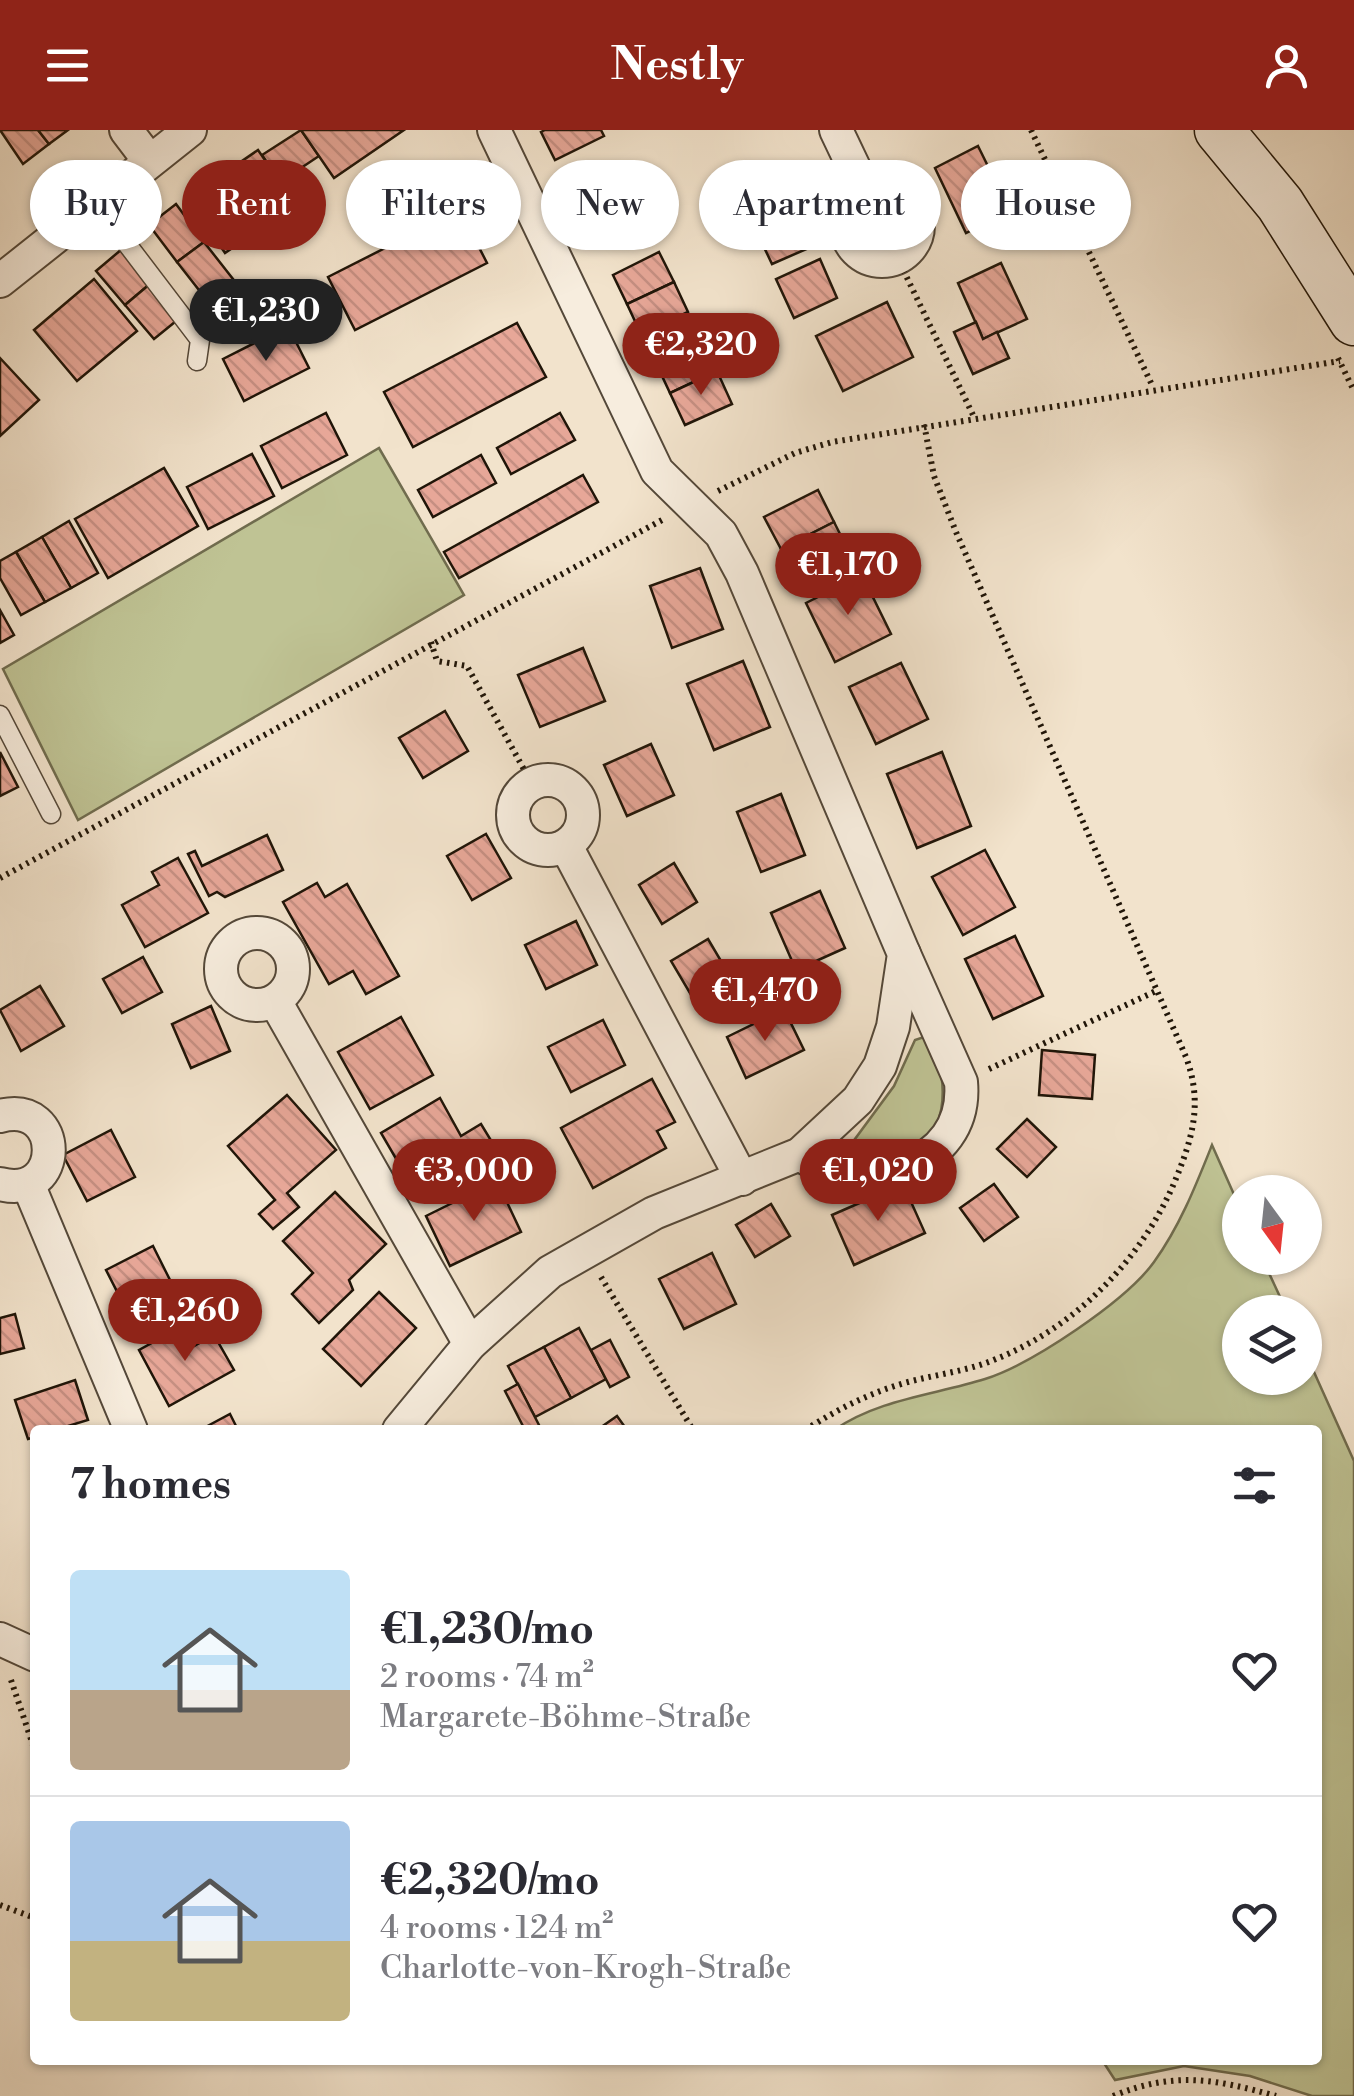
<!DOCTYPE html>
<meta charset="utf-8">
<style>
body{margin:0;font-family:"Libre Bodoni",serif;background:#f2f2f3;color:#2b2b33;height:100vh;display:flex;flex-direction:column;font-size:38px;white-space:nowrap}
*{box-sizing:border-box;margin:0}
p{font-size:32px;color:#7c7c81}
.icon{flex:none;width:55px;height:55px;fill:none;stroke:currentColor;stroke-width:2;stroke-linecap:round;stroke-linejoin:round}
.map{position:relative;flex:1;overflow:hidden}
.side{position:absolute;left:30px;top:1295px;width:1292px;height:640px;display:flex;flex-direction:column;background:#fff;border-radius:10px;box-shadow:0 2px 8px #0004}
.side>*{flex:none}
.hud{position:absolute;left:30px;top:30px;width:1295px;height:90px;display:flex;gap:20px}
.needle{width:65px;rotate:165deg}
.tools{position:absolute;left:1222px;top:1045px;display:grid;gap:20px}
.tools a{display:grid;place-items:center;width:100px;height:100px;border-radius:50%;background:#fff;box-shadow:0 2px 8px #0004;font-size:50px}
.price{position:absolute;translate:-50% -85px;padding:0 22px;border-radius:35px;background:#8f2418;color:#fff;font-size:32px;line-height:65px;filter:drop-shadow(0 2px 5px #0008)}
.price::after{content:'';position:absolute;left:50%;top:60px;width:30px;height:22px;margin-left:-15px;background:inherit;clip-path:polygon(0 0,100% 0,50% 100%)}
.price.selected{background:#222;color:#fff}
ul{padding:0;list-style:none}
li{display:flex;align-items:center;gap:30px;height:250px;padding:0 40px}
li+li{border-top:2px solid #e1e1e2}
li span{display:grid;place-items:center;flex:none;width:280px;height:200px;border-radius:10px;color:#555}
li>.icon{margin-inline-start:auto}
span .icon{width:120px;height:120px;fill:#fffc;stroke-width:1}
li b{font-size:42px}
h2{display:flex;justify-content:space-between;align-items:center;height:120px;padding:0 40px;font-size:42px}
.tag{padding:0 35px;border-radius:45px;background:#fff;box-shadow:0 2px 8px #0004;font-size:35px;line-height:90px}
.tag.selected{background:#8f2418;color:#fff}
header{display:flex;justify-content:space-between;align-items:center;height:130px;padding:0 40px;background:#8f2418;color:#fff;font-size:45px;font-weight:700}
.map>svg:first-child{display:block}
.green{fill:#bfc394;stroke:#706c4e;stroke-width:2.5}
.building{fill:url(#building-back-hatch);stroke:#201508;stroke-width:2.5}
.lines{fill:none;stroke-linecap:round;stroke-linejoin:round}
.service-casing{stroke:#544839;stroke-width:21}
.minor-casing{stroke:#544839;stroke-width:36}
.secondary-casing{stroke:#201508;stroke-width:51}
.path{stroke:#201508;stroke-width:6;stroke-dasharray:2.5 5;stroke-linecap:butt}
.service{stroke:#f7edde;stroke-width:18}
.minor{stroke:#f7edde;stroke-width:32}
.secondary{stroke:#f7edde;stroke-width:48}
</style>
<header><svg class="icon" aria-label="menu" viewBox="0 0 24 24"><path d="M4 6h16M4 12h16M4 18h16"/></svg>Nestly<svg class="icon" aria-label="person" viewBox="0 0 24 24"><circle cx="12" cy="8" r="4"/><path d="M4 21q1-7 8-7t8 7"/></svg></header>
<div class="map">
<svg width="1354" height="1966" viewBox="0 0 1354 1966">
<defs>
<pattern id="building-back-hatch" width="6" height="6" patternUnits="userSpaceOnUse" patternTransform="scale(2.5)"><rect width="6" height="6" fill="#e7a798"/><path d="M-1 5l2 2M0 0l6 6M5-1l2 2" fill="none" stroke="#c68f82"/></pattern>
</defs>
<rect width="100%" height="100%" fill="#f2e3cc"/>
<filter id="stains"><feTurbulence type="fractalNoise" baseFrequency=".002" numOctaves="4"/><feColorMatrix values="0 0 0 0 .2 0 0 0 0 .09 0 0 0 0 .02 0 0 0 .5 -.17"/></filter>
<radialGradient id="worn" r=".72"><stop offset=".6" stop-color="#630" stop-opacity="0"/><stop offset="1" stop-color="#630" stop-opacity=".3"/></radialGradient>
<!-- green -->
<g class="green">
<polygon points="379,318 464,465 78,690 3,539"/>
<path d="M927,906c21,32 27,102 -21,115 -12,3 -27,1 -39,1l-12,-13 39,-53 21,-46z"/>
<path d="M1212,1015l28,63v50h22l25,54h-47v66h65v-26l49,109v635h-42l-62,-20 -66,-10 -69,14 -13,-20h216v-630h-484c45,-31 100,-35 151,-51 47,-15 141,-78 169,-117 26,-36 42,-77 58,-117z"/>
</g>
<!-- building -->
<g class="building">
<polygon points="0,0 38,0 49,14 23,34"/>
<polygon points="38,0 68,0 49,14"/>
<polygon points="301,0 319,26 280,52 262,25"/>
<polygon points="301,0 404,0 334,48"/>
<polygon points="545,0 601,0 604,6 555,30 541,2"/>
<polygon points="978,16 1010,81 966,103 935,38"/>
<polygon points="258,20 296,75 225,123 188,68"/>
<polygon points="616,34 630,63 583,86 568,57"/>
<polygon points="797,42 817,89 773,108 766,91 754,96 742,67"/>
<polygon points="630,63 644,92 597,115 583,86"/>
<polygon points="176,74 204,112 177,132 149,95"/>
<polygon points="460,80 487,133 355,200 328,147"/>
<polygon points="802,96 811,117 772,134 762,113"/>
<polygon points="204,112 233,149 206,169 177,132"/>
<polygon points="122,119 151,153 125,175 96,141"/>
<polygon points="659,122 674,152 627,174 613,145"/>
<polygon points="820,129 837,168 794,188 776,149"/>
<polygon points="1001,133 1027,189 983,209 958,153"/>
<polygon points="94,149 137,201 77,251 34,200"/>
<polygon points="674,152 688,182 641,204 627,174"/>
<polygon points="151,153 181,187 154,209 125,175"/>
<polygon points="887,172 913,227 843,261 816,206"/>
<polygon points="976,192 983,209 997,202 1009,228 973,244 954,202"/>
<polygon points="517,193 546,247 413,317 384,262"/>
<polygon points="288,196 309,238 244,271 223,229"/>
<polygon points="702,209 717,241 670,263 655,231"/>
<polygon points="0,228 39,270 0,306"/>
<polygon points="717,241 732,274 685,295 670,263"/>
<polygon points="326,283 347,325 282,358 261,316"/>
<polygon points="560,283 575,310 511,344 497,318"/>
<polygon points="252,324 274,366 208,399 187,357"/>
<polygon points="481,325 496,353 433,387 418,360"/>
<polygon points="164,338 198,396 108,448 75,389"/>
<polygon points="583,345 598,372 459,448 444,422"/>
<polygon points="818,360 834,392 781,419 764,387"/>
<polygon points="69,391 98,443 71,458 42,407"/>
<polygon points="834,392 850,424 797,451 781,419"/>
<polygon points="42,407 71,458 45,472 16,422"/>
<polygon points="16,422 45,472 21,485 0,448 0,431"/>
<polygon points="700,438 723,499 672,518 650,456"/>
<polygon points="862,445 891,504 835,532 806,473"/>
<polygon points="0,480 14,505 0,513"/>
<polygon points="583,518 605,571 540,597 518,545"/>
<polygon points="743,531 770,597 714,620 687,554"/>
<polygon points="901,533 928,589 876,614 849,557"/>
<polygon points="445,581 468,621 423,648 399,608"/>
<polygon points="651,614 674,665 627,686 604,635"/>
<polygon points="0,622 18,657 0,666"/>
<polygon points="942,622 971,696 917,718 887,644"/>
<polygon points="781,664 805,725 761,742 737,682"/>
<polygon points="486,704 511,748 472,770 447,726"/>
<polygon points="267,705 283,740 225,767 217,762 209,766 188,724 195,721 202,736"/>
<polygon points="985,720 1015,777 963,805 932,747"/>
<polygon points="178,728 208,783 145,817 122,775 159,755 152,742"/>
<polygon points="674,733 697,772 662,794 639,755"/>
<polygon points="317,753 325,767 347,754 399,846 366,864 353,841 329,854 283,772"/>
<polygon points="820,761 845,818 796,840 771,783"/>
<polygon points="576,791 597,835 546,859 525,815"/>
<polygon points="1015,806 1043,866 993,889 965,829"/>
<polygon points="708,809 734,853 697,875 671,831"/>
<polygon points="143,827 162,862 122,883 103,849"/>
<polygon points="40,856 64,896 21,921 0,880"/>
<polygon points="211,876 230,921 191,938 172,894"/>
<polygon points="784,879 804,920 746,948 727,907"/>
<polygon points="401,887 433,945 370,979 338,922"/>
<polygon points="603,890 625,935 571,962 548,917"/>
<polygon points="1042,920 1095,925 1092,969 1039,965"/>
<polygon points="652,949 675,992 657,1001 666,1018 593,1058 561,998"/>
<polygon points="287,965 336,1020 287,1063 299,1077 273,1099 259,1084 275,1070 228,1016"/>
<polygon points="440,968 461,1006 481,994 495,1017 453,1041 446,1030 409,1051 381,1003"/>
<polygon points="1027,989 1056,1017 1027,1047 997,1019"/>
<polygon points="111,1000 135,1047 87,1071 63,1025"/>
<polygon points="497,1051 521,1102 450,1136 426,1086"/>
<polygon points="903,1054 925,1103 854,1135 832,1085"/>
<polygon points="994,1054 1018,1087 984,1111 960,1078"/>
<polygon points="335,1062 386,1114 349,1150 353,1160 319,1193 292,1164 313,1143 283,1111"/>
<polygon points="771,1074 790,1106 755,1127 736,1095"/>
<polygon points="153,1116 175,1160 128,1183 106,1140"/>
<polygon points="712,1123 736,1174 684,1199 659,1149"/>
<polygon points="379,1162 416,1198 361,1256 323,1219"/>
<polygon points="15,1184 24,1218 0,1224 0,1188"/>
<polygon points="183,1196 194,1216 214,1205 234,1240 169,1276 139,1220"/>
<polygon points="579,1198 606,1249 571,1268 544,1217"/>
<polygon points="610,1210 629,1247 610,1257 591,1220"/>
<polygon points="544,1217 571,1268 535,1287 508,1236"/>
<polygon points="75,1250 88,1290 55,1300 35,1300 35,1307 28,1309 15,1270"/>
<polygon points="518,1254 541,1299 539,1300 525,1300 505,1261"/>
<polygon points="230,1284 238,1300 200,1300"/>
<polygon points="617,1286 627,1300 597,1300"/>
</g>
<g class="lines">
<!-- service casing -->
<g class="service-casing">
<g id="service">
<polyline points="95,72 200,210 197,231"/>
<polyline points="0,585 51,684"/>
</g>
</g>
<!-- minor casing -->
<g class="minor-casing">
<g id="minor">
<polyline points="126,0 148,29"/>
<polyline points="836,0 866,63"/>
<circle cx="882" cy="95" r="36"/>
<polyline points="0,151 190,0"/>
<circle cx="548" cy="685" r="35"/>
<polyline points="566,716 742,1049"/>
<circle cx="257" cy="839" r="36"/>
<polyline points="275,871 470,1214"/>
<path d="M0,986c65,-17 65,85 0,68"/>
<path d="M800,1024c58,43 169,15 161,-72l-57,-128"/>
<polyline points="28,1054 131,1300"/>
<polyline points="399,1300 470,1214 550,1142 654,1083 800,1024 858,970 880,936 893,897 904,824 742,443 721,404 657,341 494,0"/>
<polyline points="0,1509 35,1525"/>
</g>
</g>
<!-- secondary casing -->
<g class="secondary-casing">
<polyline id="secondary" points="1219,0 1280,74 1354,191"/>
</g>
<!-- path -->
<g class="path">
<polyline points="1031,0 1153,257"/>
<polyline points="897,127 974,287"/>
<polyline points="1338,228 1354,261"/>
<polyline points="718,361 795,323 832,312 1340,231"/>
<polyline points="431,512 437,531 467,536 532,654"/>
<polyline points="0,748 662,390"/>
<polyline points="989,939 1156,861"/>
<polyline points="601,1147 693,1300"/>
<path d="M805,1300c33,-21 66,-38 103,-48 30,-8 60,-11 88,-23 80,-32 146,-100 179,-178 18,-44 28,-78 11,-124l-230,-525 -22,-56 -10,-52"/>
<polyline points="11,1550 35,1621"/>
<polyline points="0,1775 35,1788"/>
<path d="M1113,1966c61,-25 102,-17 163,0"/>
</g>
<!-- service -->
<use href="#service" class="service"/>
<!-- minor -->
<use href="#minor" class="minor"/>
<!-- secondary -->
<use href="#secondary" class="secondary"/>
</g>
<rect width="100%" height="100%" filter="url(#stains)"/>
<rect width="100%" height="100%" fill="url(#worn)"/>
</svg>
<div class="tools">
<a><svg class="needle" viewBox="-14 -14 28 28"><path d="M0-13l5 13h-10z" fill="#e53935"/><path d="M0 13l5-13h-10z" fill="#7c7c81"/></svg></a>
<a><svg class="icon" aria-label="layers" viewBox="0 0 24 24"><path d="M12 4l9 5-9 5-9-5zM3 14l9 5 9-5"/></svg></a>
</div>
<b class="price selected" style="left:266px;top:234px">€1,230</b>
<b class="price" style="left:701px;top:268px">€2,320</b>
<b class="price" style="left:848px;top:488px">€1,170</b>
<b class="price" style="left:765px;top:914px">€1,470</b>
<b class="price" style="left:474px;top:1094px">€3,000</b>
<b class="price" style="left:878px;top:1094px">€1,020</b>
<b class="price" style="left:185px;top:1234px">€1,260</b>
<div class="hud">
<a class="tag">Buy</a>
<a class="tag selected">Rent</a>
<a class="tag">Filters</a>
<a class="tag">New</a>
<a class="tag">Apartment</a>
<a class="tag">House</a>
</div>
<section class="side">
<h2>7 homes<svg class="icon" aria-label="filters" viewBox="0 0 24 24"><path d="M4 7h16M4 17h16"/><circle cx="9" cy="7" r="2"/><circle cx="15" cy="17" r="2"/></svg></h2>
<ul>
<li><span style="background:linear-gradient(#bfe0f5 60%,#b9a48a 0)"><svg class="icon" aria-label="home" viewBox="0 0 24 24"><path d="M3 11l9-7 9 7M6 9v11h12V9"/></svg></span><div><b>€1,230/mo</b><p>2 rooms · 74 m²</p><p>Margarete-Böhme-Straße</p></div><svg class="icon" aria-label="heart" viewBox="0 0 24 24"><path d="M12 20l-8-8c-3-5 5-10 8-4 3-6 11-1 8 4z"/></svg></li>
<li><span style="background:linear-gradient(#a9c7e8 60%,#c2b280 0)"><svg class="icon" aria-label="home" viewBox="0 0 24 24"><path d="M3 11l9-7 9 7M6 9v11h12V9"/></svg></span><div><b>€2,320/mo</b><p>4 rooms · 124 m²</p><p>Charlotte-von-Krogh-Straße</p></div><svg class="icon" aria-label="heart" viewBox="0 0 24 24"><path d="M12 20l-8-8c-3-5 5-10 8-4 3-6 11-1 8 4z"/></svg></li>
</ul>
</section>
</div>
